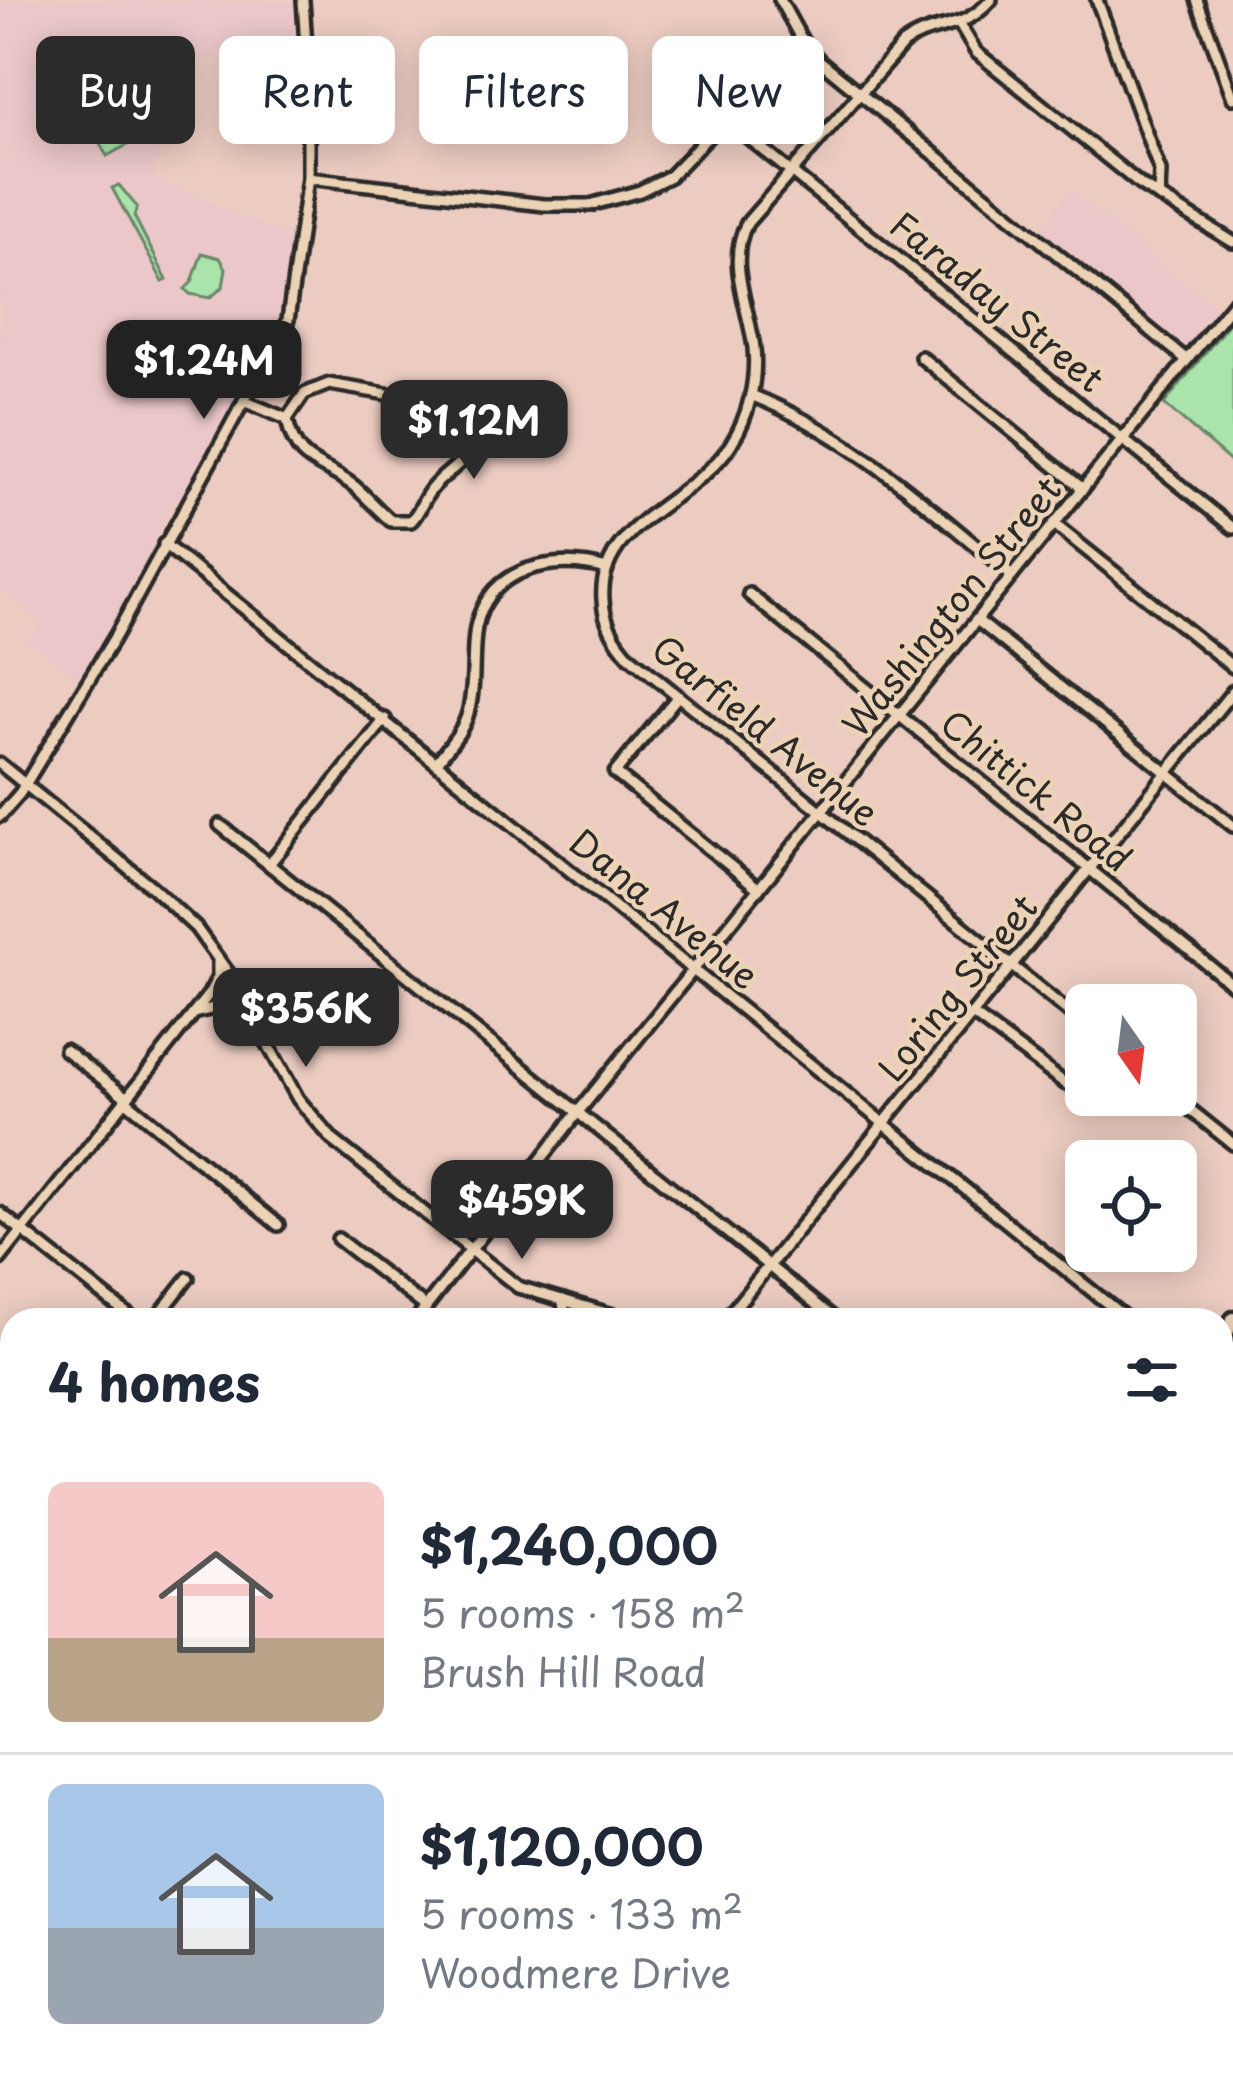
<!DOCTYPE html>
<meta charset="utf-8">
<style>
body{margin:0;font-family:"Playpen Sans",sans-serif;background:#f2f2f3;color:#1f2937;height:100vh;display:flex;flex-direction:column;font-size:45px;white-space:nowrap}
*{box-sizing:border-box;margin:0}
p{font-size:39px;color:#747a83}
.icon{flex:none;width:66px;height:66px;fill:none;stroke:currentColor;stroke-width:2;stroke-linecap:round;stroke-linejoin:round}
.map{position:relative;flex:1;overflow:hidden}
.details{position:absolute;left:0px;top:1308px;width:1233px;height:768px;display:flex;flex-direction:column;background:#fff;border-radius:36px 36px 0 0;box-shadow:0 6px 30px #0003}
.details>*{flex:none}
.banner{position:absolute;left:36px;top:36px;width:1161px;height:108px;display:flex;gap:24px}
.needle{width:78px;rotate:166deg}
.fabs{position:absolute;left:1065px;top:984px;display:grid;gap:24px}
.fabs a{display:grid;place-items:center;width:132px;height:132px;border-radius:18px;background:#fff;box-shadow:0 6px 30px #0003;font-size:60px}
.price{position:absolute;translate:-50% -102px;padding:0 27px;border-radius:24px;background:#2b2b2b;color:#fff;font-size:39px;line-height:78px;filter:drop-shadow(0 3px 6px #0008)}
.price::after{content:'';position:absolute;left:50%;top:72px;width:36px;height:27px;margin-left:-18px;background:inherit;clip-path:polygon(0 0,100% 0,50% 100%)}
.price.active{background:#222;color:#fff}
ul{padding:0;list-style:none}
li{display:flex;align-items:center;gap:36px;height:300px;padding:0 48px}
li+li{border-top:3px solid #e0e1e3}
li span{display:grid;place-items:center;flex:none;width:336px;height:240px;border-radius:18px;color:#555}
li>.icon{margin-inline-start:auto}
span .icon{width:144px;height:144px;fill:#fffc;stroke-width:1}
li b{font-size:51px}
h2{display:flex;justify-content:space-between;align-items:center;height:144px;padding:0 48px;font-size:51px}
.tag{padding:0 42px;border-radius:18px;background:#fff;box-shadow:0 6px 30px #0003;font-size:42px;line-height:108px}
.tag.active{background:#2b2b2b;color:#fff}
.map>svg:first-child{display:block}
.built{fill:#ebc7c9}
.green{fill:#a9e4aa;stroke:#6a886a;stroke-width:3}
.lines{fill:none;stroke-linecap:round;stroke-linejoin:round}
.minor-casing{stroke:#2b2b2b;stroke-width:18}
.major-casing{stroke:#2b2b2b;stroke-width:21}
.minor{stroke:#edd3b5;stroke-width:9}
.major{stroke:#edd3b5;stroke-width:12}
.rail-casing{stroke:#2b2b2b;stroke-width:8}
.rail{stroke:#edd3b5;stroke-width:3;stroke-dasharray:9;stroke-linecap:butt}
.labels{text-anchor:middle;stroke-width:9;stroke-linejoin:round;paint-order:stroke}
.street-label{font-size:36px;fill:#2b2b2b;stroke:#edd3b5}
</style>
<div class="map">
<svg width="1233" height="2076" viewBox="0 0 1233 2076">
<rect width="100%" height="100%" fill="#ecccc1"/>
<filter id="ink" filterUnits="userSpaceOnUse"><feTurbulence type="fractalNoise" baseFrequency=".00833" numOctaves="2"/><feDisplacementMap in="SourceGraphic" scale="24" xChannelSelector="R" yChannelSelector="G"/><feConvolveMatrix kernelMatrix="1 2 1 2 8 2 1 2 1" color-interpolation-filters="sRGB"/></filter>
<g filter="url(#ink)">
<!-- built -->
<g class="built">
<polygon points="0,0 293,2 297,51 166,62 156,178 290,238 282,303 270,338 180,498 175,497 127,599 80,678 27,642 41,622 0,588"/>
<polygon points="1070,190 1217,308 1187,346 1181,346 1039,229"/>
</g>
<!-- green -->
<g class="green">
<polygon points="118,82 147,134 107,156 77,104"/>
<polygon points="119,185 137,207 134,216 167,280 163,282 112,188"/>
<polygon points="202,253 220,258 226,268 223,287 210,298 190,294 185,289 192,282"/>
<polygon points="1233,318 1233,464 1164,404"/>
<polygon points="1233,1670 1233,1759 1226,1761 1221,1750 1221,1673"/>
</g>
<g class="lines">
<!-- minor casing -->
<g class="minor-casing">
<g id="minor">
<polyline points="780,0 803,42 820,61 1187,360"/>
<path d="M991,0c-29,33 -57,21 -88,44l-156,179c-21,39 2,84 7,125 3,33 -5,68 -23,96 -35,57 -134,78 -128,156 1,22 12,41 27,57l456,369"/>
<polyline points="1097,0 1160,171 1159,197"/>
<polyline points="1197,0 1233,98"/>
<polyline points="960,25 976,52 1142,186 1233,242"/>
<polyline points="308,178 544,205 590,205 640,191 670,176 725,119 1233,528"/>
<polyline points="921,357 1083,489"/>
<path d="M751,395c103,41 177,112 261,181"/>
<path d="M244,401l43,18c9,48 35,42 67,67 13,11 24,24 37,35h20c10,-10 12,-23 22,-34 14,-16 31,-23 41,-44l-8,-32 -16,-6 -121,-21 -25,10 -17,25"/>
<polyline points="466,411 507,407 546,413"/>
<polyline points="1054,524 1233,667"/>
<polyline points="164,544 1128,1320"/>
<polyline points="749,594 1233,985"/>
<polyline points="977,620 1233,826"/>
<polyline points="678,696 615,773 759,889"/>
<path d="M438,761c11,-15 25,-30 30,-48 8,-28 3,-58 8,-86 13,-61 80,-73 131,-58"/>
<polyline points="0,764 153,888 196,928 229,974 298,1099 333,1140 518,1287 630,1320"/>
<polyline points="0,816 20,793 116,635 288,320 308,178 308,77 303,0"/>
<polyline points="220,825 836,1320"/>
<polyline points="270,863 385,719"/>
<polyline points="197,1012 223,1006 249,1015"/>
<polyline points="972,1014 1066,1084"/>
<polyline points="65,1050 127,1098"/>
<polyline points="1172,1095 1233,1144"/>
<polyline points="125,1100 278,1225"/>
<polyline points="0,1213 135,1320"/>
<polyline points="338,1239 426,1307"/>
<polyline points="0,1259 209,994 218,977 218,962"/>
<polyline points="563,1300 565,1320"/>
<polyline points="155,1320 188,1278"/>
<polyline points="416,1320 578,1112 1233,303"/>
<polyline points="725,1320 1233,691"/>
<polyline points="0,1374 12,1383"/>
<polyline points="1221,1393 1233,1401"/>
<polyline points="2,1549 12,1537"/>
<polyline points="0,1646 12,1656"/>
<polyline points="0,1766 12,1776"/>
<polyline points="1221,1774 1233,1769"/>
<polyline points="0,1852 12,1837"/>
<polyline points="1221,1909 1233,1909"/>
<polyline points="191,2064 206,2076"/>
<polyline points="379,2064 395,2076"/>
<polyline points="513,2064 528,2076"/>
<polyline points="1017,2064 1028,2076"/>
<polyline points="1213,2064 1224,2076"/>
<polyline points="235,2076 245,2064"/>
<polyline points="657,2076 666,2064"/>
<polyline points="950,2076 956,2064"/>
</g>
</g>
<!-- major casing -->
<g class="major-casing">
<g id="major">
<polyline points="1221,1346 1233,1319"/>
<polyline points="1221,1374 1233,1349"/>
<polyline points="1056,2064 1065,2076"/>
<polyline points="765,2076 770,2064"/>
<polyline points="783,2076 787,2064"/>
</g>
</g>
<!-- minor -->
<use href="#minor" class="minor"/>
<!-- major -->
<use href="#major" class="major"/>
<!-- rail casing -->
<g class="rail-casing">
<g id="rail">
<polyline points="1221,1490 1233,1460"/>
<polyline points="974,2076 979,2064"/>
</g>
</g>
<!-- rail -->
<use href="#rail" class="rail"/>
</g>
</g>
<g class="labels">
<!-- street labels -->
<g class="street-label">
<text transform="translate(997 302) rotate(39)" y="13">Faraday Street</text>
<text transform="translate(952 607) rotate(-51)" y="13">Washington Street</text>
<text transform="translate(765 731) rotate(39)" y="13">Garfield Avenue</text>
<text transform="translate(1036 791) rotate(39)" y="13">Chittick Road</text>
<text transform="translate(664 909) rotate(39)" y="13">Dana Avenue</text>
<text transform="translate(958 988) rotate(-51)" y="13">Loring Street</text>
</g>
</g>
</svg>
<div class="fabs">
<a><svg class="needle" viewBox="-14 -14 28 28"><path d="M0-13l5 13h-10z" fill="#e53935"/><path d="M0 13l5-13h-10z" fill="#747a83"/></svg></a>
<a><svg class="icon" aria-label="locate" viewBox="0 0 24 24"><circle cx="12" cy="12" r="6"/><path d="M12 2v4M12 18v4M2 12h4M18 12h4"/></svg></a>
</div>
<b class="price active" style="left:204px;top:422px">$1.24M</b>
<b class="price" style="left:474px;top:482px">$1.12M</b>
<b class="price" style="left:306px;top:1070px">$356K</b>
<b class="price" style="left:522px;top:1262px">$459K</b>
<div class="banner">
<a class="tag active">Buy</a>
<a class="tag">Rent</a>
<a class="tag">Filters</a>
<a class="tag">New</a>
</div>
<section class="details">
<h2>4 homes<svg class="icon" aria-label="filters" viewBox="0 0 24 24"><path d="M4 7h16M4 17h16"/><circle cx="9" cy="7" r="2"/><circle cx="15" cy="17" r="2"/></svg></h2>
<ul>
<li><span style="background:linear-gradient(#f6c9c9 65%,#b9a48a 0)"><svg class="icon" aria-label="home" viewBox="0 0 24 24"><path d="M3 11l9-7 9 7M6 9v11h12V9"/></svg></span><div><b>$1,240,000</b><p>5 rooms · 158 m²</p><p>Brush Hill Road</p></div></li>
<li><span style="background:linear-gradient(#a9c7e8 60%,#9aa5b1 0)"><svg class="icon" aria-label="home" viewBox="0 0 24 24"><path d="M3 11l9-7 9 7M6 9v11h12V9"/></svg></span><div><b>$1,120,000</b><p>5 rooms · 133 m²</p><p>Woodmere Drive</p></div></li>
</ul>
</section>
</div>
